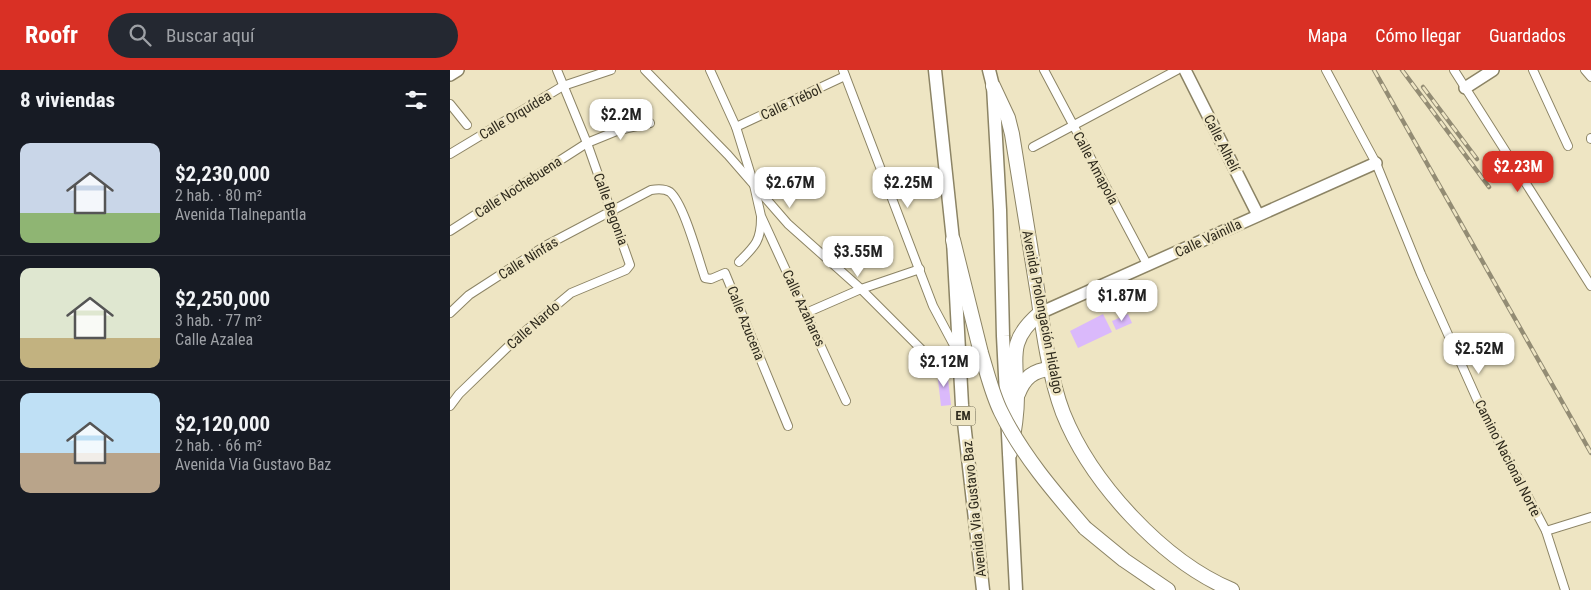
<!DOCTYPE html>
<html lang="es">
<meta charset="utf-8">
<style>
body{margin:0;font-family:"Roboto Condensed",sans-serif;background:#242831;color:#f1f3f6;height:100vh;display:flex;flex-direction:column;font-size:19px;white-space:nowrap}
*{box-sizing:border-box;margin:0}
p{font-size:16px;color:#9ea1a6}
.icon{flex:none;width:28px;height:28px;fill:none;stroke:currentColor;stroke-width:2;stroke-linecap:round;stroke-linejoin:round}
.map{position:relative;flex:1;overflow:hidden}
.sheet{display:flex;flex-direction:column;background:#171b24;width:450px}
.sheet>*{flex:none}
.price{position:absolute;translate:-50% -42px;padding:0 11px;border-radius:10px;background:#fff;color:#222;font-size:16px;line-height:32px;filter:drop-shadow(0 1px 2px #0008)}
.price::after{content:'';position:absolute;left:50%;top:30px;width:15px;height:11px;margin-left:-8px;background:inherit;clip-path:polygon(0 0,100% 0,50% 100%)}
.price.current{background:#d93025;color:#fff}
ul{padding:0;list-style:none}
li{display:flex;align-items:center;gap:15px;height:125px;padding:0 20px}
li+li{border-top:1px solid #363941}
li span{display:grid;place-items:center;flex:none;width:140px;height:100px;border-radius:10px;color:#555}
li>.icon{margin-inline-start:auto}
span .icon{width:60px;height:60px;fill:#fffc;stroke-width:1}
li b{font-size:21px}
h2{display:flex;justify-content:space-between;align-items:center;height:60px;padding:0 20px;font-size:21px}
header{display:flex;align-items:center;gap:30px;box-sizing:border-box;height:70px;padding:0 25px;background:#d93025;color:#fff}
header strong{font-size:24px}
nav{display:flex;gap:28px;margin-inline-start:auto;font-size:18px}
.search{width:350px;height:45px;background:#242831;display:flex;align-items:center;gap:12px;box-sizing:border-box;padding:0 18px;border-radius:28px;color:#9ea1a6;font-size:19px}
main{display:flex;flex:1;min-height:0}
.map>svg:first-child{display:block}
.building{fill:#dab9fb}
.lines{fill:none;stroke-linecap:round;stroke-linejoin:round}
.street-casing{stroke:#8c8465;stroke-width:10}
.secondary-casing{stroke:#8c8465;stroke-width:14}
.primary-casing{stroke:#8c8465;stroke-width:15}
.highway-casing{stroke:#8c8465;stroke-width:16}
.street{stroke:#fff;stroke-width:8}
.secondary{stroke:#fff;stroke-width:11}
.primary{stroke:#fff;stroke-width:12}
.highway{stroke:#fff;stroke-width:14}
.rail-casing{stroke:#938c74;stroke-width:4.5}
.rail{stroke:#eee5c3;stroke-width:2.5;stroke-dasharray:8;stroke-linecap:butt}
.highway-bridge-casing{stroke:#8c8465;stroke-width:16;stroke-linecap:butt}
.highway-bridge{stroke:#fff;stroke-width:14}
.labels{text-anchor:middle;stroke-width:5;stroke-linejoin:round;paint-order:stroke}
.shield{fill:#eee5c3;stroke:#68624f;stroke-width:1}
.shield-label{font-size:12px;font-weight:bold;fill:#2e2a1d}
.street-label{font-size:14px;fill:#2e2a1d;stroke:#eee5c3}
</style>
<header>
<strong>Roofr</strong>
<div class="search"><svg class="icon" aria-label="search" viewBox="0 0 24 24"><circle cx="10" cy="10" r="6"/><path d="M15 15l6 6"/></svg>Buscar aquí</div>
<nav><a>Mapa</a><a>Cómo llegar</a><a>Guardados</a></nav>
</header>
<main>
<section class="sheet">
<h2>8 viviendas<svg class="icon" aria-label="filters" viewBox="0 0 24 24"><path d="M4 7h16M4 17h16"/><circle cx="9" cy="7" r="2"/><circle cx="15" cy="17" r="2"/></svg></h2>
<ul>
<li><span style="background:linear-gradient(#c9d6e8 70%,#8fb573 0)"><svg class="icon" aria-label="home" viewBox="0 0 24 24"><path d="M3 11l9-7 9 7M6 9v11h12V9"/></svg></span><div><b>$2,230,000</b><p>2 hab. · 80 m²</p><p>Avenida Tlalnepantla</p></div></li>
<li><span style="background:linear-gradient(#dfe7d0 70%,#c2b280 0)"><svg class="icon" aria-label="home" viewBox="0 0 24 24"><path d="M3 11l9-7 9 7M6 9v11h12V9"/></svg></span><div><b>$2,250,000</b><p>3 hab. · 77 m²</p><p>Calle Azalea</p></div></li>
<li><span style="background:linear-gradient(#bfe0f5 60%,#b9a48a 0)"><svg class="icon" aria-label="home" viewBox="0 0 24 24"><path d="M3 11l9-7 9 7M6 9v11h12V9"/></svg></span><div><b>$2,120,000</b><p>2 hab. · 66 m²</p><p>Avenida Via Gustavo Baz</p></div></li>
</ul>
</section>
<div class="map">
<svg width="1141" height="520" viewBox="0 0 1141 520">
<rect width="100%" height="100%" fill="#eee5c3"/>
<!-- building -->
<g class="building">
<polygon points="653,244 662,262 628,278 620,261"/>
<polygon points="678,244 682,253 666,260 662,251"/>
<polygon points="497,300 501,335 491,336 487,301"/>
</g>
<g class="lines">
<!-- street casing -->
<g class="street-casing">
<g id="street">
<polyline points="195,0 278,85 338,154 411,219 478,286"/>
<polyline points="260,0 286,57 304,115 311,146 396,331"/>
<polyline points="393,0 483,236 507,281"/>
<polyline points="594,0 698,196"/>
<polyline points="876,0 926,93 971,204 1030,336 1096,461 1115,520"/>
<polyline points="1004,0 1141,216"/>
<polyline points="1083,0 1118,76"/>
<polyline points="1135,0 1141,7"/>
<polyline points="0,34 17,55"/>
<polyline points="286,57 395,6"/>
<polyline points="1141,69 1141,68"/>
<polyline points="583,77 727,0"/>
<polyline points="0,84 113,16 161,0"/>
<polyline points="0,161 137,73 169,60 200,53"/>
<path d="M289,192c16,-16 22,-21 22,-44"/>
<path d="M0,243l19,-18 76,-49 106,-56c6,-1 13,-2 19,2 14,12 28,66 35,86l6,1 14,-6 63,153"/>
<polyline points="356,243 411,219 470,199"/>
<polyline points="0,336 9,324 67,268 121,223 176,200 180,195 137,73 107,0"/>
<polyline points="1096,461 1141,447"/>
</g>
</g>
<!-- secondary casing -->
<g class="secondary-casing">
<g id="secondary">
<polyline points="735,0 808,145"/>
<polyline points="0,5 8,0"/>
<polyline points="1015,18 1043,0"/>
<polyline points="590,243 926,93"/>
</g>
</g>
<!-- primary casing -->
<g class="primary-casing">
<g id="primary">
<polyline points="485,0 503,170 512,335 533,520"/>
<polyline points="539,0 543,16 550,140 553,266 566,520"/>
</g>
</g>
<!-- highway casing -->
<g class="highway-casing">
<g id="highway">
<path d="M543,16l15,32 4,16c9,54 17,107 26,161 5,36 12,84 25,118 28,70 100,148 169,177"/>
<polyline points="503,170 531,283"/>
<path d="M568,324c6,-16 15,-24 33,-25"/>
<path d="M560,383c4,-19 7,-37 7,-57 -1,-39 -10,-55 23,-83"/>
<polyline points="635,458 674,490 718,520"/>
</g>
</g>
<!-- street -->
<use href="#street" class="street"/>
<!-- secondary -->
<use href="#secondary" class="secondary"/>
<!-- primary -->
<use href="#primary" class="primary"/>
<!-- highway -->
<use href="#highway" class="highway"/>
<!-- rail casing -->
<g class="rail-casing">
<g id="rail">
<polyline points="924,0 1141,383"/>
<polyline points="952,0 1039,117"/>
<polyline points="973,17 1027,89"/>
</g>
</g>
<!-- rail -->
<use href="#rail" class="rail"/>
<!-- highway-bridge casing -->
<g class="highway-bridge-casing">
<path id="highway-bridge" d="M531,283c6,19 11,41 20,59 21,43 53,80 84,116"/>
</g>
<!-- highway-bridge -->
<use href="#highway-bridge" class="highway-bridge"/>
</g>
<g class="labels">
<!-- shield labels -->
<rect class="shield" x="500.5" y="336.5" width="25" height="19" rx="4"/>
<g class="shield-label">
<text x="513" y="350">EM</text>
</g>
<!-- street labels -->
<g class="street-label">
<text transform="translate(341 32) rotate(-25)" y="5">Calle Trébol</text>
<text transform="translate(65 45) rotate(-31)" y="5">Calle Orquídea</text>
<text transform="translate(772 73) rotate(63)" y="5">Calle Alhelí</text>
<text transform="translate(646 98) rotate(62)" y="5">Calle Amapola</text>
<text transform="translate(68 117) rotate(-33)" y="5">Calle Nochebuena</text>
<text transform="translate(161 139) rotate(70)" y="5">Calle Begonia</text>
<text transform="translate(758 168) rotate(-25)" y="5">Calle Vainilla</text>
<text transform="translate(78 188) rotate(-32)" y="5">Calle Ninfas</text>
<text transform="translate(354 238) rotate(65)" y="5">Calle Azahares</text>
<text transform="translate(593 242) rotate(79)" y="5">Avenida Prolongación Hidalgo</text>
<text transform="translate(296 253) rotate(68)" y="5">Calle Azucena</text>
<text transform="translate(83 255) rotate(-41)" y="5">Calle Nardo</text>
<text transform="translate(1058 388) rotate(63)" y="5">Camino Nacional Norte</text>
<text transform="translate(524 439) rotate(-96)" y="5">Avenida Via Gustavo Baz</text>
</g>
</g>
</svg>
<b class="price" style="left:171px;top:71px">$2.2M</b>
<b class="price current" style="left:1068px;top:123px">$2.23M</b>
<b class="price" style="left:340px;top:139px">$2.67M</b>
<b class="price" style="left:458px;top:139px">$2.25M</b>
<b class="price" style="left:408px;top:208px">$3.55M</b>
<b class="price" style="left:672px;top:252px">$1.87M</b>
<b class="price" style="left:1029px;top:305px">$2.52M</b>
<b class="price" style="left:494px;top:318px">$2.12M</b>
</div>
</main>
